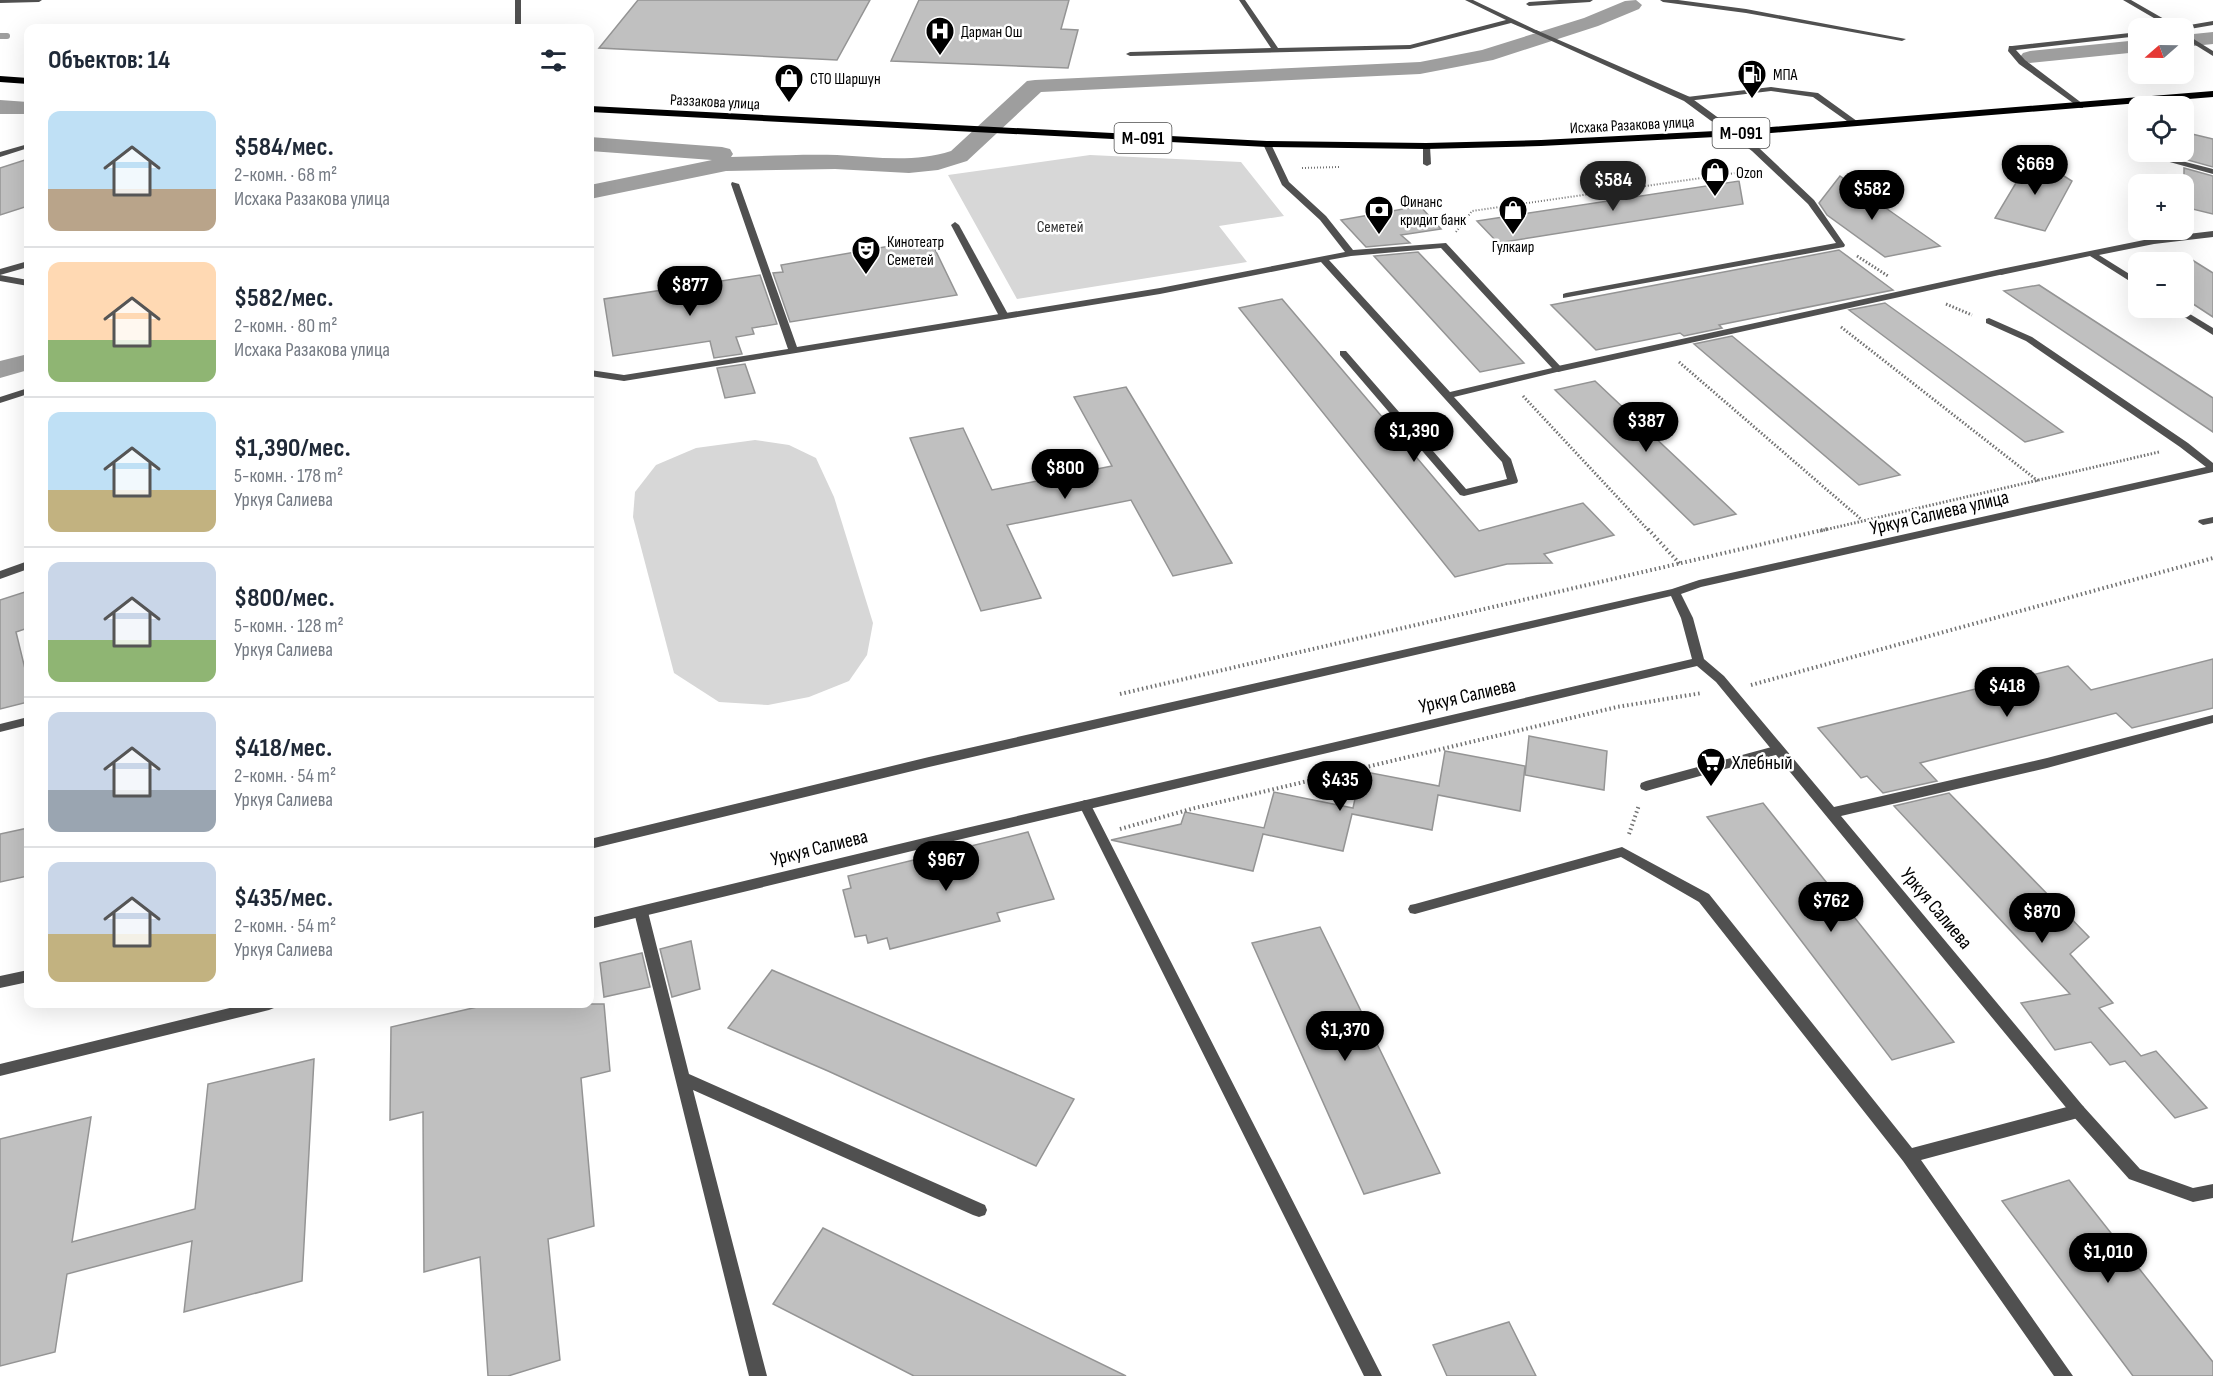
<!DOCTYPE html>
<html lang="ru">
<meta charset="utf-8">
<style>
body{margin:0;font-family:"Sofia Sans Condensed",sans-serif;background:#f6f6f7;color:#1f2937;height:100vh;display:flex;flex-direction:column;font-size:22px;white-space:nowrap}
*{box-sizing:border-box;margin:0}
p{font-size:20px;color:#747a83}
.icon{flex:none;width:33px;height:33px;fill:none;stroke:currentColor;stroke-width:2;stroke-linecap:round;stroke-linejoin:round}
.map{position:relative;flex:1;overflow:hidden}
.drawer{position:absolute;left:24px;top:24px;width:570px;height:984px;display:flex;flex-direction:column;background:#fff;border-radius:12px;box-shadow:0 6px 24px #0002}
.drawer>*{flex:none}
.needle{width:39px;rotate:250deg}
.controls{position:absolute;left:2128px;top:18px;display:grid;gap:12px}
.controls a{display:grid;place-items:center;width:66px;height:66px;border-radius:12px;background:#fff;box-shadow:0 6px 24px #0002;font-size:30px}
.price{position:absolute;translate:-50% -51px;padding:0 14px;border-radius:21px;background:#000;color:#fff;font-size:20px;line-height:39px;filter:drop-shadow(0 2px 3px #0008)}
.price::after{content:'';position:absolute;left:50%;top:36px;width:18px;height:14px;margin-left:-9px;background:inherit;clip-path:polygon(0 0,100% 0,50% 100%)}
.price.selected{background:#222;color:#fff}
ul{padding:0;list-style:none}
li{display:flex;align-items:center;gap:18px;height:150px;padding:0 24px}
li+li{border-top:2px solid #e0e1e3}
li span{display:grid;place-items:center;flex:none;width:168px;height:120px;border-radius:12px;color:#555}
li>.icon{margin-inline-start:auto}
span .icon{width:72px;height:72px;fill:#fffc;stroke-width:1}
li b{font-size:26px}
h2{display:flex;justify-content:space-between;align-items:center;height:72px;padding:0 24px;font-size:26px}
.map>svg:first-child{display:block}
.green{fill:#d7d7d7}
.lines{fill:none;stroke-linecap:round;stroke-linejoin:round}
.stream{stroke:#9e9e9e;stroke-width:6}
.canal{fill:#9e9e9e;fill-rule:evenodd}
.building{fill:#c0c0c0;stroke:#949494;stroke-width:1.5}
.path-far2{stroke:#727272;stroke-width:2;stroke-dasharray:1 2;stroke-linecap:butt}
.path-far1{stroke:#727272;stroke-width:3;stroke-dasharray:1.5 2;stroke-linecap:butt}
.path{stroke:#727272;stroke-width:4;stroke-dasharray:1.5 3;stroke-linecap:butt}
.service{fill:#505050;fill-rule:evenodd}
.minor{fill:#505050;fill-rule:evenodd}
.primary{fill:#000;fill-rule:evenodd}
.labels{text-anchor:middle;stroke-width:5;stroke-linejoin:round;paint-order:stroke}
.far-poi-label{font-size:16px;fill:#000;stroke:#fff;text-anchor:start}
.far-street-label{font-size:16px;fill:#000;stroke:#fff}
.far-park-label{font-size:16px;fill:#2e2e2e;stroke:#fff}
.shield{fill:#fff;stroke:#4c4c4c;stroke-width:1.5}
.shield-label{font-size:18px;font-weight:bold;fill:#000}
.street-label{font-size:20px;fill:#000;stroke:#fff}
.poi-label{font-size:20px;fill:#000;stroke:#fff;text-anchor:start}
</style>
<div class="map">
<svg width="2213" height="1376" viewBox="0 0 2213 1376">
<rect width="100%" height="100%" fill="#fff"/>
<!-- green -->
<g class="green">
<polygon points="1090,155 1241,162 1284,216 1219,226 1247,262 1017,299 948,175"/>
<polygon points="755,440 789,445 816,458 834,497 873,623 867,655 849,681 809,697 768,705 719,702 674,673 633,517 635,492 656,465 696,448"/>
</g>
<g class="lines">
<!-- stream -->
<polyline class="stream" points="0,36 7,36"/>
<!-- canal -->
<g class="canal">
<path d="M1636,0l6,5 -3,4 -41,17 -105,34 -73,14 -379,18 -74,69 -29,9 -29,3 -74,-4 -109,2 -136,28v-14l122,-25 -122,-9v-14l132,10 8,2 3,5 -2,3c35,-1 71,-3 106,-2 38,2 77,8 114,-4l76,-70 8,-1 385,-18 62,-12 102,-32 41,-17z"/>
<polygon points="2213,32 2213,44 2184,47 2184,35"/>
<polygon points="2139,40 2139,52 2030,63 2023,61 2020,57 2023,53 2030,51"/>
<polygon points="0,100 28,102 28,114 0,114"/>
<polygon points="28,354 28,370 0,378 0,361"/>
</g>
</g>
<!-- building -->
<g class="building">
<polygon points="638,0 870,0 837,60 599,48"/>
<polygon points="919,0 1069,0 1061,29 1078,30 1068,68 891,61"/>
<polygon points="2192,134 2213,139 2213,167 2184,159 2184,145"/>
<polygon points="2032,156 2072,181 2045,231 1995,218"/>
<polygon points="28,159 28,206 0,215 0,168"/>
<polygon points="2184,168 2213,176 2213,214 2184,207"/>
<polygon points="1840,176 1940,246 1885,257 1827,215 1819,203"/>
<polygon points="1739,181 1743,204 1498,243 1477,221"/>
<polygon points="1420,206 1441,229 1401,235 1410,243 1366,247 1341,220"/>
<polygon points="930,239 957,295 790,322 773,273 783,272 781,265"/>
<polygon points="1839,250 1893,290 1719,325 1722,328 1684,336 1680,333 1596,350 1551,305"/>
<polygon points="1418,252 1524,363 1480,372 1374,256"/>
<polygon points="2189,258 2213,273 2213,317 2184,298 2184,262 2163,262"/>
<polygon points="760,275 777,324 752,328 754,334 736,337 742,354 714,358 710,341 613,356 604,299"/>
<polygon points="2039,285 2213,398 2213,432 2004,291"/>
<polygon points="1282,299 1479,531 1583,503 1614,535 1544,554 1552,563 1507,564 1455,577 1239,308"/>
<polygon points="1885,303 1960,357 2063,432 2025,442 1849,310"/>
<polygon points="1732,336 1900,475 1859,485 1694,344"/>
<polygon points="745,364 755,393 725,398 717,368"/>
<polygon points="1595,381 1736,514 1694,525 1555,390"/>
<polygon points="1126,387 1232,563 1173,576 1131,500 1007,525 1041,598 981,611 910,438 963,428 992,490 1112,466 1074,397"/>
<polygon points="28,591 28,628 16,632 28,681 28,702 0,709 0,600"/>
<polygon points="2213,659 2213,708 2132,728 2116,713 1920,763 1937,781 1883,793 1867,776 1861,778 1818,728 2068,666 2091,690"/>
<polygon points="1529,736 1607,751 1604,790 1525,775"/>
<polygon points="1445,751 1525,766 1520,811 1438,795 1432,830 1352,814 1343,851 1263,834 1253,871 1111,840 1181,824 1185,812 1264,828 1274,792 1353,808 1361,771 1439,786"/>
<polygon points="1949,793 2089,937 2070,954 2113,1003 2099,1008 2141,1056 2156,1051 2207,1108 2175,1118 2125,1061 2110,1065 2091,1042 2055,1050 2021,1003 2070,994 1894,806"/>
<polygon points="1763,803 1954,1042 1892,1060 1707,817"/>
<polygon points="28,828 28,876 0,882 0,834"/>
<polygon points="1028,832 1054,899 997,913 1000,921 890,949 887,938 868,943 866,935 855,937 843,890 851,888 848,876"/>
<polygon points="1320,927 1440,1173 1364,1194 1252,943"/>
<polygon points="691,941 700,989 672,997 660,949"/>
<polygon points="642,953 650,987 604,997 600,963"/>
<polygon points="772,970 1074,1099 1036,1166 828,1071 728,1028"/>
<polygon points="490,1004 604,1004 610,1071 581,1078 594,1226 548,1239 560,1360 508,1376 488,1376 480,1257 424,1272 423,1112 390,1120 391,1027"/>
<polygon points="314,1059 302,1281 184,1312 192,1241 67,1274 55,1352 0,1366 0,1139 91,1117 72,1242 195,1209 208,1084"/>
<polygon points="2069,1180 2213,1362 2213,1376 2133,1376 2002,1201"/>
<polygon points="823,1228 1126,1376 914,1376 773,1304"/>
<polygon points="1509,1322 1536,1376 1447,1376 1433,1345"/>
</g>
<g class="lines">
<!-- path-far2 -->
<g class="path-far2">
<polyline points="1302,168 1339,167"/>
<polyline points="1456,232 1472,211 1750,171"/>
</g>
<!-- path-far1 -->
<g class="path-far1">
<polyline points="1857,256 1888,276"/>
<polyline points="1946,304 1972,315"/>
<polyline points="1841,327 2038,481"/>
<polyline points="1679,362 1862,520"/>
<polyline points="1523,396 1649,531"/>
<polyline points="1820,531 2159,452"/>
</g>
<!-- path -->
<g class="path">
<polyline points="1648,529 1680,564"/>
<polyline points="1751,685 2213,558"/>
<polyline points="1120,694 1827,529"/>
<polyline points="1120,829 1191,809 1617,707 1702,693"/>
<polyline points="1629,834 1639,805"/>
</g>
<!-- service -->
<g class="service">
<polygon points="1239,0 1245,0 1278,48 1410,45 1506,20 1465,0 1473,0 1540,32 1534,33 1511,23 1410,49 1130,56 1126,54 1130,52 1271,48"/>
<polygon points="1559,0 1593,0 1590,2 1529,6 1526,4 1529,2"/>
<polygon points="1660,0 1678,0 1746,9 1906,39 1902,41 1746,13 1663,2"/>
<polygon points="2123,0 2131,0 2178,27 2213,21 2213,25 2184,30 2171,28"/>
<polygon points="2139,32 2139,36 2016,50 2025,60 2083,104 2083,108 2080,108 2019,64 2008,51 2009,46 2012,46"/>
<polygon points="2184,33 2213,51 2213,56 2184,38"/>
<polygon points="1771,87 1818,93 1861,124 1854,126 1813,97 1771,91 1687,101 1683,99 1687,97"/>
<polygon points="955,222 959,225 1009,316 1007,318 1001,318 999,316 951,225"/>
<polygon points="2001,269 2004,270 2004,274 1558,372 1553,369 1558,366"/>
<polygon points="2213,517 2213,523 2203,525 2198,522 2199,520"/>
<polygon points="1779,745 1783,747 1785,750 1783,753 1646,791 1641,789 1640,786 1641,783 1646,781"/>
<polygon points="1085,800 1090,802 1091,805 1382,1376 1364,1376 1079,805 1080,802"/>
<polygon points="1622,847 1709,894 1912,1148 2078,1104 2083,1106 2086,1111 2083,1116 2078,1118 1921,1160 2073,1376 2054,1376 1903,1161 1699,902 1621,857 1415,914 1410,913 1408,909 1410,905 1415,904"/>
<polygon points="641,907 646,908 648,912 689,1074 985,1205 987,1210 985,1215 979,1217 973,1215 693,1090 767,1376 749,1376 634,912 636,908"/>
</g>
<!-- minor -->
<g class="minor">
<polygon points="0,0 42,0 39,2 0,3"/>
<rect x="515" y="0" width="6" height="28"/>
<polygon points="1536,30 1690,97 1758,147 1814,200 1845,245 1844,247 1563,298 1563,294 1566,293 1836,243 1808,204 1752,151 1684,101 1534,33 1532,32"/>
<path d="M1264,142l7,2 18,38 37,34 27,34 93,-7 115,124v4l-107,26 57,62 7,22 -1,2 -53,13 -4,-1 -120,-140v-4h6l120,138 41,-10 -5,-17 -181,-200 -161,32 -536,87 -34,-5v-6l34,5 164,-26 -57,-165 1,-2 7,2 58,163 363,-59 185,-36 -25,-32 -38,-35 -19,-41zM1441,248l111,120 -102,24 -121,-132 22,-4z"/>
<polygon points="28,144 28,148 0,157 0,152"/>
<polygon points="1423,144 1430,146 1431,164 1427,166 1423,164"/>
<polygon points="2166,157 2213,169 2213,174 2166,161"/>
<polygon points="2213,231 2213,237 2154,244 2099,255 2139,280 2139,287 2090,256 2001,275 1997,272 2001,269 2154,238"/>
<polygon points="28,261 28,267 0,275 0,269"/>
<polygon points="0,275 28,280 28,286 0,281"/>
<polygon points="2170,308 2180,308 2213,328 2213,335"/>
<polygon points="1989,318 2032,337 2188,443 2213,463 2213,472 1701,587 1681,594 1693,618 1704,659 1724,676 1834,807 2047,758 2213,715 2213,723 2047,768 1841,816 2083,1106 2140,1169 2193,1188 2213,1184 2213,1198 2193,1202 2129,1179 2073,1116 1716,682 1697,666 966,838 590,929 590,918 966,828 1692,659 1681,618 1671,596 929,767 590,849 590,839 929,757 1672,589 1699,580 2206,467 2180,447 2026,341 1986,323 1986,319"/>
<polygon points="28,388 28,394 0,403 0,397"/>
<polygon points="28,561 28,569 0,579 0,571"/>
<polygon points="28,717 28,725 0,732 0,724"/>
<polygon points="28,970 28,982 0,988 0,976"/>
<polygon points="246,1004 276,1004 274,1008 269,1010 0,1076 0,1064"/>
</g>
<!-- primary -->
<g class="primary">
<polygon points="0,76 28,78 28,84 0,82"/>
<polygon points="2213,91 2213,97 1735,136 1541,146 1426,149 1267,147 590,112 590,106 1267,141 1426,143 1541,140 1735,130"/>
</g>
</g>
<!-- icons -->
<defs>
<g id="hospital-pin" transform="scale(1.5)"><path d="M0 17L-7.5 6A9.5 9.5 0 1 1 7.5 6Z" fill="#000" stroke="#fff"/><path d="M-5-5h3v3.5h4V-5h3V5h-3V1.5h-4V5h-3Z" fill="#fff"/></g>
<g id="fuel-pin" transform="scale(1.5)"><path d="M0 17L-7.5 6A9.5 9.5 0 1 1 7.5 6Z" fill="#000" stroke="#fff"/><path d="M-5.5-6h7V0h2V4h1.3V-2.5L3-4.5l.8-.8L6-3V5H2.5V1h-1V6h-7ZM-4.2-4.7v3.2H.2V-4.7Z" fill="#fff"/></g>
<g id="shop-pin" transform="scale(1.5)"><path d="M0 17L-7.5 6A9.5 9.5 0 1 1 7.5 6Z" fill="#000" stroke="#fff"/><path d="M-5-2.5h2.3a2.7 3.5 0 0 1 5.4 0H5L5.5 6h-11ZM-1.5-2.5h3a1.5 2.3 0 0 0-3 0Z" fill="#fff"/></g>
<g id="bank-pin" transform="scale(1.5)"><path d="M0 17L-7.5 6A9.5 9.5 0 1 1 7.5 6Z" fill="#000" stroke="#fff"/><path d="M-6-4H6V4H-6ZM0-2.3a2.3 2.3 0 1 0 0 4.6a2.3 2.3 0 1 0 0-4.6Z" fill="#fff"/></g>
<g id="theatre-pin" transform="scale(1.5)"><path d="M0 17L-7.5 6A9.5 9.5 0 1 1 7.5 6Z" fill="#000" stroke="#fff"/><path d="M-5-5.5Q0-4 5-5.5V0Q5 5 0 6Q-5 5-5 0ZM-3.3-2.5H-1v1.5H-3.3ZM1-2.5H3.3v1.5H1ZM-2.8 1Q0 5.5 2.8 1Z" fill="#fff"/></g>
<g id="supermarket-pin" transform="scale(1.5)"><path d="M0 17L-7.5 6A9.5 9.5 0 1 1 7.5 6Z" fill="#000" stroke="#fff"/><path d="M-6-5.5h2.5l.6 2H6L4.5 2H-2.5L-4.4-4H-6ZM-1.5 3.2a1.3 1.3 0 1 0 .1 0ZM3 3.2a1.3 1.3 0 1 0 .1 0Z" fill="#fff"/></g>
</defs>
<g fill-rule="evenodd">
<use href="#hospital-pin" x="940" y="31"/>
<use href="#fuel-pin" x="1752" y="74"/>
<use href="#shop-pin" x="789" y="78"/>
<use href="#shop-pin" x="1715" y="172"/>
<use href="#bank-pin" x="1379" y="210"/>
<use href="#shop-pin" x="1513" y="210"/>
<use href="#theatre-pin" x="866" y="250"/>
<use href="#supermarket-pin" x="1711" y="762"/>
</g>
<g class="labels">
<!-- far-poi labels -->
<g class="far-poi-label">
<text x="961" y="37">Дарман Ош</text>
<text x="1773" y="80">МПА</text>
<text x="810" y="84">СТО Шаршун</text>
<text x="1736" y="178">Ozon</text>
<text x="1400" y="207">Финанс<tspan x="1400" dy="18">кридит банк</tspan></text>
<text x="887" y="247">Кинотеатр<tspan x="887" dy="18">Семетей</tspan></text>
<text x="1513" y="252" text-anchor="middle">Гулкаир</text>
</g>
<!-- far-street labels -->
<g class="far-street-label">
<text transform="translate(715 101) rotate(3)" y="6">Раззакова улица</text>
<text transform="translate(1632 124) rotate(-3)" y="6">Исхака Разакова улица</text>
</g>
<!-- far-park labels -->
<g class="far-park-label">
<text x="1060" y="232">Семетей</text>
</g>
<!-- shield labels -->
<g class="shield">
<rect x="1712.5" y="118" width="57" height="30" rx="4.5"/>
<rect x="1114.5" y="123" width="57" height="30" rx="4.5"/>
</g>
<g class="shield-label">
<text x="1741" y="139">М-091</text>
<text x="1143" y="144">М-091</text>
</g>
<!-- street labels -->
<g class="street-label">
<text transform="translate(1939 512) rotate(-13)" y="7">Уркуя Салиева улица</text>
<text transform="translate(1467 695) rotate(-13)" y="7">Уркуя Салиева</text>
<text transform="translate(819 847) rotate(-14)" y="7">Уркуя Салиева</text>
<text transform="translate(1937 908) rotate(50)" y="7">Уркуя Салиева</text>
</g>
<!-- poi labels -->
<g class="poi-label">
<text x="1732" y="769">Хлебный</text>
</g>
</g>
</svg>
<div class="controls">
<a><svg class="needle" viewBox="-14 -14 28 28"><path d="M0-13l5 13h-10z" fill="#e53935"/><path d="M0 13l5-13h-10z" fill="#747a83"/></svg></a>
<a><svg class="icon" aria-label="locate" viewBox="0 0 24 24"><circle cx="12" cy="12" r="6"/><path d="M12 2v4M12 18v4M2 12h4M18 12h4"/></svg></a>
<a>+</a>
<a>−</a>
</div>
<b class="price" style="left:2035px;top:196px">$669</b>
<b class="price selected" style="left:1613px;top:212px">$584</b>
<b class="price" style="left:1872px;top:221px">$582</b>
<b class="price" style="left:690px;top:317px">$877</b>
<b class="price" style="left:1646px;top:453px">$387</b>
<b class="price" style="left:1414px;top:463px">$1,390</b>
<b class="price" style="left:1065px;top:500px">$800</b>
<b class="price" style="left:2007px;top:718px">$418</b>
<b class="price" style="left:1340px;top:812px">$435</b>
<b class="price" style="left:946px;top:892px">$967</b>
<b class="price" style="left:1831px;top:933px">$762</b>
<b class="price" style="left:2042px;top:944px">$870</b>
<b class="price" style="left:1345px;top:1062px">$1,370</b>
<b class="price" style="left:2108px;top:1284px">$1,010</b>
<section class="drawer">
<h2>Объектов: 14<svg class="icon" aria-label="filters" viewBox="0 0 24 24"><path d="M4 7h16M4 17h16"/><circle cx="9" cy="7" r="2"/><circle cx="15" cy="17" r="2"/></svg></h2>
<ul>
<li><span style="background:linear-gradient(#bfe0f5 65%,#b9a48a 0)"><svg class="icon" aria-label="home" viewBox="0 0 24 24"><path d="M3 11l9-7 9 7M6 9v11h12V9"/></svg></span><div><b>$584/мес.</b><p>2-комн. · 68 m²</p><p>Исхака Разакова улица</p></div></li>
<li><span style="background:linear-gradient(#ffd9b3 65%,#8fb573 0)"><svg class="icon" aria-label="home" viewBox="0 0 24 24"><path d="M3 11l9-7 9 7M6 9v11h12V9"/></svg></span><div><b>$582/мес.</b><p>2-комн. · 80 m²</p><p>Исхака Разакова улица</p></div></li>
<li><span style="background:linear-gradient(#bfe0f5 65%,#c2b280 0)"><svg class="icon" aria-label="home" viewBox="0 0 24 24"><path d="M3 11l9-7 9 7M6 9v11h12V9"/></svg></span><div><b>$1,390/мес.</b><p>5-комн. · 178 m²</p><p>Уркуя Салиева</p></div></li>
<li><span style="background:linear-gradient(#c9d6e8 65%,#8fb573 0)"><svg class="icon" aria-label="home" viewBox="0 0 24 24"><path d="M3 11l9-7 9 7M6 9v11h12V9"/></svg></span><div><b>$800/мес.</b><p>5-комн. · 128 m²</p><p>Уркуя Салиева</p></div></li>
<li><span style="background:linear-gradient(#c9d6e8 65%,#9aa5b1 0)"><svg class="icon" aria-label="home" viewBox="0 0 24 24"><path d="M3 11l9-7 9 7M6 9v11h12V9"/></svg></span><div><b>$418/мес.</b><p>2-комн. · 54 m²</p><p>Уркуя Салиева</p></div></li>
<li><span style="background:linear-gradient(#c9d6e8 60%,#c2b280 0)"><svg class="icon" aria-label="home" viewBox="0 0 24 24"><path d="M3 11l9-7 9 7M6 9v11h12V9"/></svg></span><div><b>$435/мес.</b><p>2-комн. · 54 m²</p><p>Уркуя Салиева</p></div></li>
</ul>
</section>
</div>
